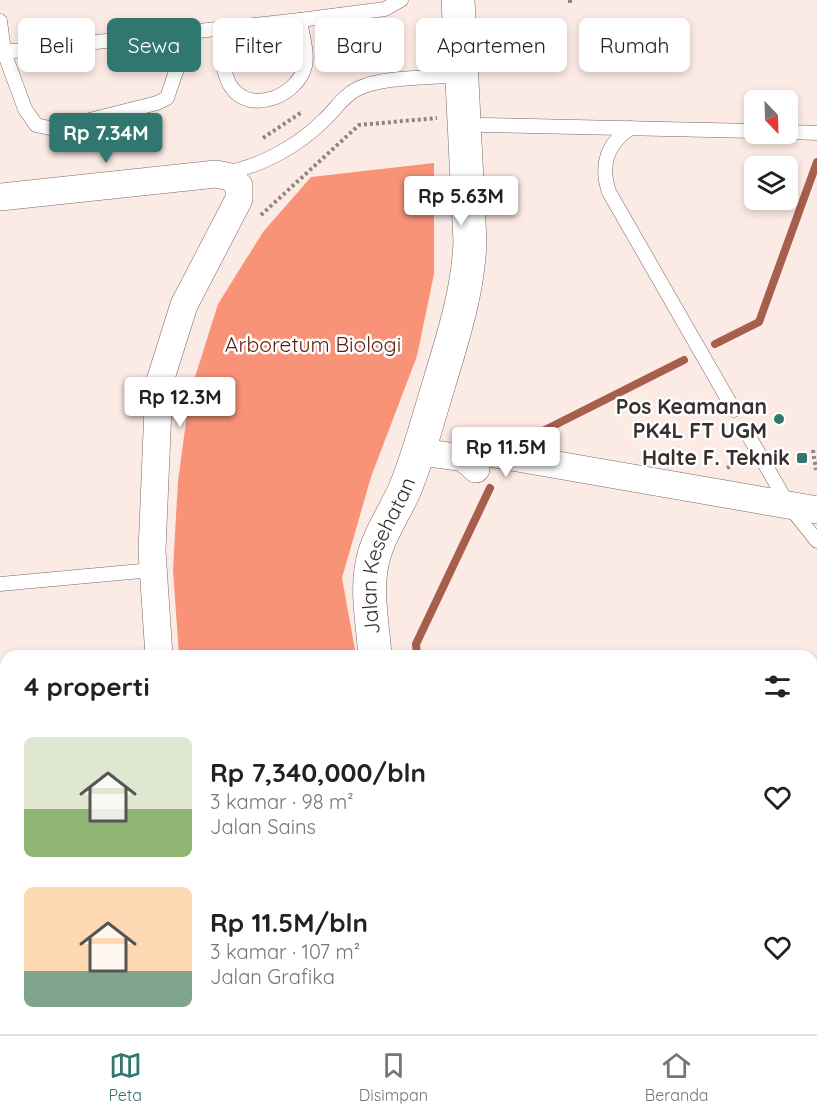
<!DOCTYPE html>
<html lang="id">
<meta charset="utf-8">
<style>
body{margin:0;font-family:Quicksand,sans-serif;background:#f6f6f6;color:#222;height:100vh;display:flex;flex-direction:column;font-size:22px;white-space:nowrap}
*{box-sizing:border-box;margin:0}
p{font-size:20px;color:#767676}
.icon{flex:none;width:33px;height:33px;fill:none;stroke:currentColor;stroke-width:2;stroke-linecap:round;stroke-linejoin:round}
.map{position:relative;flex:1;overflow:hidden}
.drawer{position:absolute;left:0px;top:650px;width:818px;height:386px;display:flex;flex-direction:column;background:#fff;border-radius:18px 18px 0 0;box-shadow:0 3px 9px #0003}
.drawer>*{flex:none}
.guide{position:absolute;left:18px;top:18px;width:782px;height:54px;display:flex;gap:12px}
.needle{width:39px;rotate:157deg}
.controls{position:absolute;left:744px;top:90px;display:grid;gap:12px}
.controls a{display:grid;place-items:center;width:54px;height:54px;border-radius:9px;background:#fff;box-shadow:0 3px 9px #0003;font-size:30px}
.price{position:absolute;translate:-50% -51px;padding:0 14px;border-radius:6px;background:#fff;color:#222;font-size:20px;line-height:39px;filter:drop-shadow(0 2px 3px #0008)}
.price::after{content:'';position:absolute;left:50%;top:36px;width:18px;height:14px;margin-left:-9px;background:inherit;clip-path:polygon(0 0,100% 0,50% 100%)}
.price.on{background:#30776f;color:#fff}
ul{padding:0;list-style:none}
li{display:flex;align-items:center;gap:18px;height:150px;padding:0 24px}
li span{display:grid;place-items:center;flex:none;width:168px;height:120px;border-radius:9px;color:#555}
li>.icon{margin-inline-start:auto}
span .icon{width:72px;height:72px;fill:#fffc;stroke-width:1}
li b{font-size:26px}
h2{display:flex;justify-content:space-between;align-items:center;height:72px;padding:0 24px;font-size:26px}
.tag{padding:0 21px;border-radius:9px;background:#fff;box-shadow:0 3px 9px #0003;font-size:21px;line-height:54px}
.tag.on{background:#30776f;color:#fff}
.tabs{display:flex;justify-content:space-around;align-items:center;height:84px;border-top:2px solid #e0e0e0;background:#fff;font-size:16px;color:#767676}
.tabs a{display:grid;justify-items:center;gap:3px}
.tabs .on{color:#30776f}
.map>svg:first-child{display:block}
.green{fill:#ffb7a3}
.forest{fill:#f89378}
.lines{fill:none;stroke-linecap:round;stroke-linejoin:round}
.stream{stroke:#a65f4d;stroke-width:8}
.service-casing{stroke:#796965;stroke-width:15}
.minor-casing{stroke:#796965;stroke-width:28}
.tertiary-casing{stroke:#796965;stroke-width:34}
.path{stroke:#918582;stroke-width:4;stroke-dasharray:3 3;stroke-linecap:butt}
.service{stroke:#fff;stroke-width:14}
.minor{stroke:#fff;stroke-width:27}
.tertiary{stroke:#fff;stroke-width:33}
.poi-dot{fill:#30776f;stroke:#fff;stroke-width:2}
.labels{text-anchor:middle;stroke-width:5;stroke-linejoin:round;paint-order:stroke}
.park-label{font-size:21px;fill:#5c1e0d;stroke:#fff}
.poi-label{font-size:21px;font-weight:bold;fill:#37302f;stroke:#fff;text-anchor:end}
.street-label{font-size:21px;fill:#37302f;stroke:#fff}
</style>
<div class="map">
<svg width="817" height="1034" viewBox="0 0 817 1034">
<rect width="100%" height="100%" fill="#fceae5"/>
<!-- green -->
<polygon class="green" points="6,802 6,877 0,878 0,803"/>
<!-- forest -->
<g class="forest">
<polygon points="434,163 434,274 417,356 371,477 342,578 356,655 179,655 173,570 178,481 190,393 218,304 263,232 311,177"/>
<polygon points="205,1029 417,1029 417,1034 206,1034"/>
</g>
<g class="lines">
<!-- stream -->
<g class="stream">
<polyline points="715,344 759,322 817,162"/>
<polyline points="527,439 684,360"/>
<polyline points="417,656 416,644 490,488"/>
</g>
<!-- service casing -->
<g class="service-casing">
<g id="service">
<polyline points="300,20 385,9 401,0"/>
<path d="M0,21l4,31 296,-32c2,14 8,33 5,46 -7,29 -53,49 -73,22 -11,-14 -10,-42 -12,-59"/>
<polyline points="4,52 25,109 36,125 54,129 157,103 167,98 189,33"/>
<polyline points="483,125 754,131"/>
<path d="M631,128c-24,15 -31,37 -22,64l125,218"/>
<polyline points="788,132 817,133"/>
<path d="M224,173c36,-6 74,-27 100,-53 11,-10 19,-24 33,-31 26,-13 75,-11 104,-14"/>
<polyline points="747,433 789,506 817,541"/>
<polyline points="0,584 152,570"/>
<polyline points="812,772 817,772"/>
<polyline points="0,795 6,794"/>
<polyline points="0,889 6,888"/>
</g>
</g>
<!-- minor casing -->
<g class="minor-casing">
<g id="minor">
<polyline points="0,197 216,174 231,177 239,186 239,199 184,305 159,384 152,551 159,656"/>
<polyline points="435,454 464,458 476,469"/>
<polyline points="464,458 477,451 817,510"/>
<polyline points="185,1029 186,1034"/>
</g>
</g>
<!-- tertiary casing -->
<g class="tertiary-casing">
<g id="tertiary">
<path id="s1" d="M375,656c-2,-30 -9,-63 -3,-92 5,-27 22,-50 33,-75 14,-34 23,-70 34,-105 14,-47 29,-92 31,-142l-12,-242"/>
<polyline points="453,1029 454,1034"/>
</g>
</g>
<!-- path -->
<g class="path">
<polyline points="570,0 570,6"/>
<polyline points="418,58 431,44"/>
<polyline points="263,138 302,112"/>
<polyline points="261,215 359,125 437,118"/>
<polyline points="813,450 816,470"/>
<polyline points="727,468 741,460"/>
</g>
<!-- service -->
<use href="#service" class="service"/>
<!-- minor -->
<use href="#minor" class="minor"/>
<!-- tertiary -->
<use href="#tertiary" class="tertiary"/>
</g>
<!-- markers -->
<g class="poi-dot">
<circle cx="779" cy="419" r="6"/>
<rect x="796" y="452" width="12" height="12" rx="3"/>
</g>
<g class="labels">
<!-- park labels -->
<g class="park-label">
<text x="313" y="352">Arboretum Biologi</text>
</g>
<!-- poi labels -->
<g class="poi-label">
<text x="767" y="414">Pos Keamanan<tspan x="767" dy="24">PK4L FT UGM</tspan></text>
<text x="790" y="465">Halte F. Teknik</text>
</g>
<!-- street labels -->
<g class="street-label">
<text dy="7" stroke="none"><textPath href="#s1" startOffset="104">Jalan Kesehatan</textPath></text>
</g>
</g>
</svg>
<div class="controls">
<a><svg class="needle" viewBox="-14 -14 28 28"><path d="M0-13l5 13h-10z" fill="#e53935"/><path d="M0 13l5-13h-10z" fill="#767676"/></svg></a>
<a><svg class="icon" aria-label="layers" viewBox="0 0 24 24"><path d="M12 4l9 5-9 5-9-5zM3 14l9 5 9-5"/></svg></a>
</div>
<b class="price on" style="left:106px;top:164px">Rp 7.34M</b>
<b class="price" style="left:461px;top:227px">Rp 5.63M</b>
<b class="price" style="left:180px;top:428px">Rp 12.3M</b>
<b class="price" style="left:506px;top:478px">Rp 11.5M</b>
<div class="guide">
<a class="tag">Beli</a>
<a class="tag on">Sewa</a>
<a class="tag">Filter</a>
<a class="tag">Baru</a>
<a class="tag">Apartemen</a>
<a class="tag">Rumah</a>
</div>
<section class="drawer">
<h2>4 properti<svg class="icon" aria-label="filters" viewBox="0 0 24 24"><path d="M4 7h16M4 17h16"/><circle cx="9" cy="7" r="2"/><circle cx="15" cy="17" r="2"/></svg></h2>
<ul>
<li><span style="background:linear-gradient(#dfe7d0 60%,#8fb573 0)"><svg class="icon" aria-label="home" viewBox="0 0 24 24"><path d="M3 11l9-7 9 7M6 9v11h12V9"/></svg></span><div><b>Rp 7,340,000/bln</b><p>3 kamar · 98 m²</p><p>Jalan Sains</p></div><svg class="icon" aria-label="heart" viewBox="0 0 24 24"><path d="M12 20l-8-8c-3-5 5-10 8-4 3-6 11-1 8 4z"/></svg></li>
<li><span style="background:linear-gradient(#ffd9b3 70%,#7fa58c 0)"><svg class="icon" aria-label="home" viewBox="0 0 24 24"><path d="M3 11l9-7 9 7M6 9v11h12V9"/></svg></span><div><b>Rp 11.5M/bln</b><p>3 kamar · 107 m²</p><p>Jalan Grafika</p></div><svg class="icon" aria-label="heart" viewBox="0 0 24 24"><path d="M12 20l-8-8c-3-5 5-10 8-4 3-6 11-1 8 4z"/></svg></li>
</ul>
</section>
</div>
<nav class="tabs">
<a class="on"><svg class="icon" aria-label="map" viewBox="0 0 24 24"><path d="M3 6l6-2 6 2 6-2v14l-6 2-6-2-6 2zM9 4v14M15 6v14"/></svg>Peta</a>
<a><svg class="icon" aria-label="saved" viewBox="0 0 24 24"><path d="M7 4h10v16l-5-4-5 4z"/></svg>Disimpan</a>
<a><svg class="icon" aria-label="home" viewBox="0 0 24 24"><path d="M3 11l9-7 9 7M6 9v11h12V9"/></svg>Beranda</a>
</nav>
